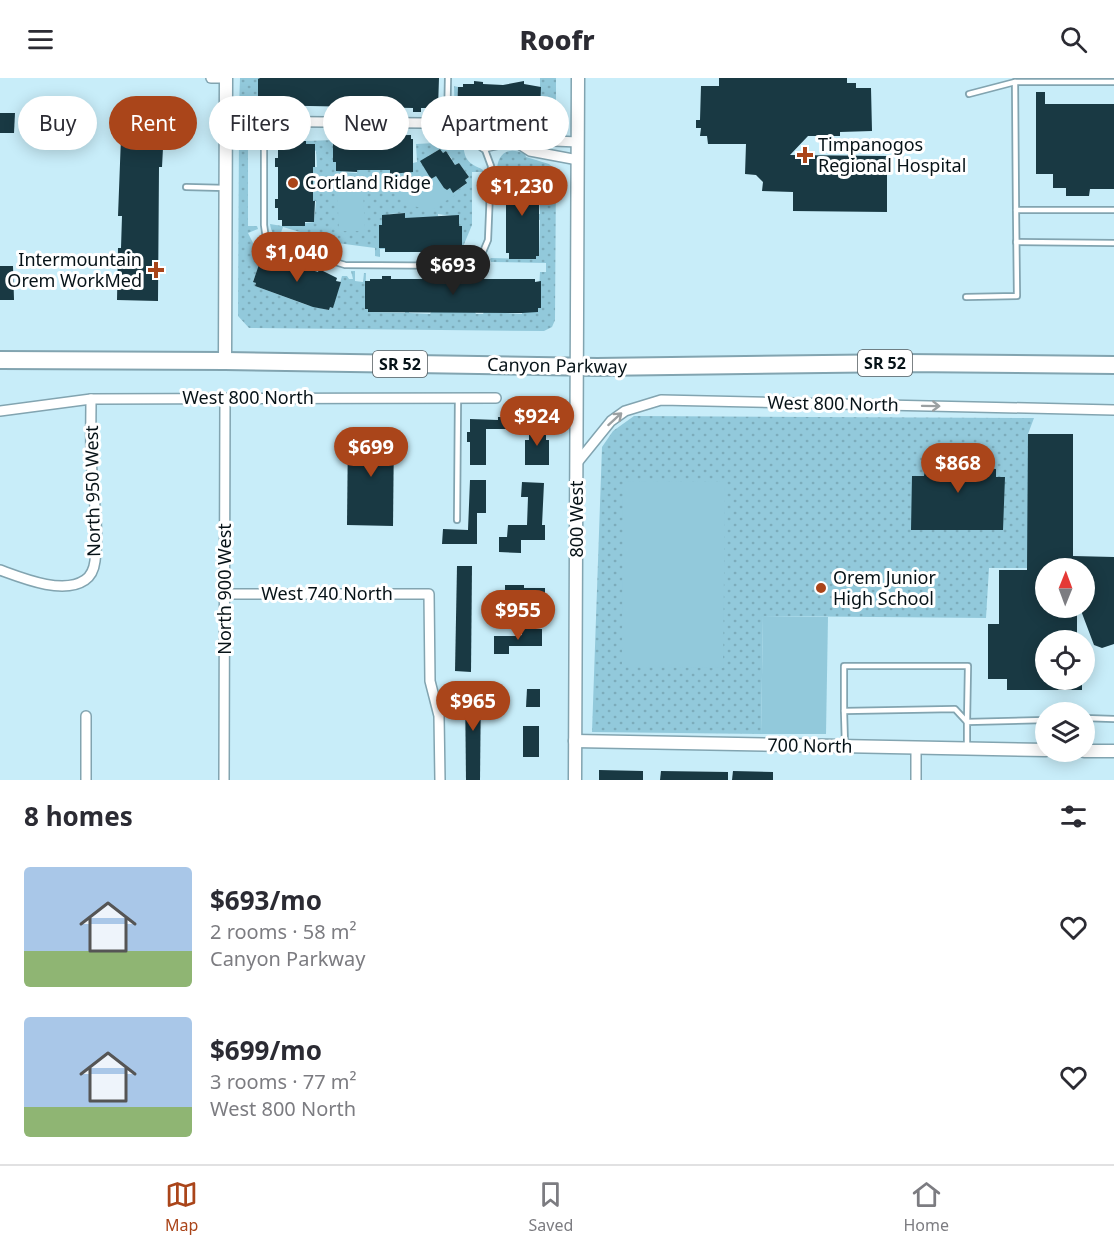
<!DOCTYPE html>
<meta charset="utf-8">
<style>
body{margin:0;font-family:"Noto Sans",sans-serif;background:#f2f2f3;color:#2b2b33;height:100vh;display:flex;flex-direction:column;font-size:22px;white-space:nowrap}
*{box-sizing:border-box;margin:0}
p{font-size:20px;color:#7c7c81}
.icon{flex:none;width:33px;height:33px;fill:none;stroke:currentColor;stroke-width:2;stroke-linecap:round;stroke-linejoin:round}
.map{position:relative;height:702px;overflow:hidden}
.panel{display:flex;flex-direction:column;background:#fff;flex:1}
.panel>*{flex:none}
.hud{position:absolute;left:18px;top:18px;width:600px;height:54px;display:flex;gap:12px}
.needle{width:39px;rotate:1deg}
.tools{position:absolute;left:1035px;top:480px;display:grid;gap:12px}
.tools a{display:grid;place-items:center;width:60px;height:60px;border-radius:50%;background:#fff;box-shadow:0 3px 15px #0003;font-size:30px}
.price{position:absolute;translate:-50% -51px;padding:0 14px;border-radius:21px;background:#aa451a;color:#fff;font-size:20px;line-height:39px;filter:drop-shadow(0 2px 3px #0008)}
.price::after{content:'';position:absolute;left:50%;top:36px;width:18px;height:14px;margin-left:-9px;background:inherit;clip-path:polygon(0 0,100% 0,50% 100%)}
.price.active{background:#222;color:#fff}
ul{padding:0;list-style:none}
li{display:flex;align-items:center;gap:18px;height:150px;padding:0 24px}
li span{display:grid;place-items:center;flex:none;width:168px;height:120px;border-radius:6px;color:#555}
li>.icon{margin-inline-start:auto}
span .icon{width:72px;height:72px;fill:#fffc;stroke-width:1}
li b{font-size:26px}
h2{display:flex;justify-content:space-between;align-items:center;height:72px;padding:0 24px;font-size:26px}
.pill{padding:0 21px;border-radius:27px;background:#fff;box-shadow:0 3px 15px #0003;font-size:21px;line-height:54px}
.pill.active{background:#aa451a;color:#fff}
header{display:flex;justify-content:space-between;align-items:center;height:78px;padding:0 24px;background:#fff;font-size:27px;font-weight:800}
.tab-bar{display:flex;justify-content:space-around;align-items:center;height:84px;border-top:2px solid #e1e1e2;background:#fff;font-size:16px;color:#7c7c81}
.tab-bar a{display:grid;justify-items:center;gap:3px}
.tab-bar .active{color:#aa451a}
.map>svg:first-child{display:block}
.grass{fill:url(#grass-dots);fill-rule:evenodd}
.park{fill:url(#park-tufts)}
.pitch{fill:#92c9db}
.building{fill:#193943}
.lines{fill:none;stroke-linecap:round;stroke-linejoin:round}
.lane-casing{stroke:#82a4b0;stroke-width:8}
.street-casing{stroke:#82a4b0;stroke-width:12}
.secondary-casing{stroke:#82a4b0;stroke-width:15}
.highway-casing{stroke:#82a4b0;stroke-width:20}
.lane{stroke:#fff;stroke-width:4.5}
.street{stroke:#fff;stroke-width:9}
.secondary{stroke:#fff;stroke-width:12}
.highway{stroke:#fff;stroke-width:16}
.oneway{stroke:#9ba0a2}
.poi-dot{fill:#aa451a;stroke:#fff;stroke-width:2}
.labels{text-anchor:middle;stroke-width:6;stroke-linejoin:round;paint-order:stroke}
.shield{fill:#fff;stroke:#51595d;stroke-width:1.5}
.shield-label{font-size:16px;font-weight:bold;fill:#061217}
.poi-label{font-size:18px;fill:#061217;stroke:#fff;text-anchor:start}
.street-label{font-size:18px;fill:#061217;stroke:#fff}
</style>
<header><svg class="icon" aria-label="menu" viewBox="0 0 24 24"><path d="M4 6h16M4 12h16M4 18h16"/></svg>Roofr<svg class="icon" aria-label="search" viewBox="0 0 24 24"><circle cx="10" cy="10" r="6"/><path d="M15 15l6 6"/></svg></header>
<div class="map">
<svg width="1114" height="702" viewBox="0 0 1114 702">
<defs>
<pattern id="grass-dots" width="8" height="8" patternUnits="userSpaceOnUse" patternTransform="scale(1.5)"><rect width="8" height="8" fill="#92c9db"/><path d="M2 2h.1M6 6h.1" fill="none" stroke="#7cacbb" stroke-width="1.8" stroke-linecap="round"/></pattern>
<pattern id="park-tufts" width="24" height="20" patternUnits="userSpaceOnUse" patternTransform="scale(1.5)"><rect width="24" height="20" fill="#92c9db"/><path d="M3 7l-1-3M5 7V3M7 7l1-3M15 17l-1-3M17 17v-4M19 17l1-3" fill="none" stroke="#7cacbb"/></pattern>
</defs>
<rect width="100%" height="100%" fill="#c8edf9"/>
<!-- grass -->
<g class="grass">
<polygon points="240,0 260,0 258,2 258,37 245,36 239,28"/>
<polygon points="540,0 556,0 556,50 549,56 504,55 491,48 469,47 455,42 454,8 458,9 457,35 460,35 460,39 521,41 522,39 537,39 537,35 540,35"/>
<path d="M244,51l13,1v7l-9,1v88h9l1,3 -10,4 9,18 7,-5 3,2 -14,33 3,2 -1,3 52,19 22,5 1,-3h3l9,-31h5l2,3h4l-2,-8h4v10l8,1 1,-9h2l-1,35 3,1v3l37,1v-8h4v8l21,1 18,-32v-8l10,-1 -1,8 19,33h7l1,-2 38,2v-2l16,-4 2,-36h6v-9l-55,-1 -1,-3 1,-1 44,1 1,-3h3l1,-36 -7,-1v-5h7l-1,-36h-4v-3h-32l-6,-7c2,-17 13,-21 28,-14l1,3 23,7 7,6 -1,150 -3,7 -8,4 -295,-3 -11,-12 1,-182z"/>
<path d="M461,59c4,10 1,20 11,27 5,4 9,3 13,8h-13v53l-10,24v-23h-3v-9l-21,-3v5h-33v-6l-16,1 -7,11h-3l6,23v1h-5v8l-5,-1v-8l-38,-5 -54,-16 -4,11c-6,-3 -8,-7 -9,-14l12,2 32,-4 2,-21h-5v-34h6l-1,-16 -10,-7v-3l27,-1v21l3,1 6,10 15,1v-5l33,2v4l23,-3v-8l4,-1 -1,-18 19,-1 21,5zM440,71l3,4 3,-2 6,8 -1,3 2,-1 2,4 4,-2 10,14 -4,3 1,4 -13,9 -3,-5 -2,2 -2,-3 -18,-31z"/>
<polygon points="634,338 1034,340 1028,356 1032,490 989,490 986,540 763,538 761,656 592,654 602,369 613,353"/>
</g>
<!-- park -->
<polygon class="park" points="371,97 389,97 389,110 371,111"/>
<!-- pitch -->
<g class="pitch">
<polygon points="426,92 438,96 448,112 450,110 453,115 455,113 457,116 431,132 413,128 411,125 408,126 397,110"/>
<polygon points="363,112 365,153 339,153 337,113"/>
<polygon points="623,403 725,404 723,590 622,589"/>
<polygon points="763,538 828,539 826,656 761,656"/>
</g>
<!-- building -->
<g class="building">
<polygon points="260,0 439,0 438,30 421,30 421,34 413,34 413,30 258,27 258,1"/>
<polygon points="719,0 847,0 847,5 856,5 856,10 871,10 872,53 840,54 840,58 808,58 790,77 887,78 887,134 793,133 793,114 762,113 763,104 756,97 745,96 746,66 708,66 707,58 700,58 701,50 696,50 696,42 700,42 701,8 719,8"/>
<polygon points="474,3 483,4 483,6 503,7 524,3 524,6 541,9 540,36 537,35 537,39 522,39 522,41 460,39 460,35 457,35 458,9 463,9 463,6 474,6"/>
<polygon points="1036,14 1045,14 1045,26 1114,26 1114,111 1090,111 1089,118 1066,118 1066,110 1053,110 1053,96 1036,96"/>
<polygon points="0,35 15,35 14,55 0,55"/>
<polygon points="117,48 164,51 162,89 159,89 158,223 117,222 118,170 121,170 122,138 118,138 121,59 117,59"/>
<polygon points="411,57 411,61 413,61 413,94 390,96 390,92 357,92 357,94 336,93 336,84 333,84 333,62 338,62 338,58"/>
<polygon points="282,63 306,63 306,66 315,66 315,89 313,89 313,123 315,123 314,144 305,144 305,148 282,148 282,142 278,142 278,130 275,130 275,121 278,121 278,89 275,89 275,80 278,80 278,69 282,69"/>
<polygon points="440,71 443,75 446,73 455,87 459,85 469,99 465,102 467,105 453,115 450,110 447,112 444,110 436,98 431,101 420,83"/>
<polygon points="508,97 535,97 535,100 539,100 539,178 536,178 536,181 509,181 509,175 506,175 506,123 503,123 503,114 505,114 505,102 508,102"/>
<polygon points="405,135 405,140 459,137 459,148 462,148 462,171 457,171 457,174 385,174 385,170 379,170 379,147 382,147 382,137"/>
<polygon points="268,177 279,181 280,178 288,181 287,184 318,194 319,191 337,200 336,203 341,204 333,230 330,229 329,232 313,229 255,208 256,205 253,204 262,178 267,179"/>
<polygon points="0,188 13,188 14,222 0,222"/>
<polygon points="382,198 391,198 391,201 443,201 443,202 462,203 462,200 474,200 474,198 483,198 483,201 535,201 535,204 541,203 541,230 538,230 538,234 522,235 368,234 368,231 365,231 365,203 370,203 370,201 382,201"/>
<polygon points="498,339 511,339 511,351 486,351 486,387 470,387 470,364 467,364 467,354 470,354 470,341 498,342"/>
<polygon points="529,349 546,349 546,362 549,362 549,387 525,387 525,362 529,362"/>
<polygon points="348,351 394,352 393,448 347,447"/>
<polygon points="1028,356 1073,356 1073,478 1114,479 1114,566 1102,570 1094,567 1080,530 1084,530 1084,490 1046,490 1046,530 1077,530 1077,562 1046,562 1046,602 1082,602 1082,612 1007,612 1007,601 988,601 988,546 999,546 999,492 1027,492"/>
<polygon points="935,372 985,372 986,390 996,391 996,399 1005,399 1003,452 911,452 912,398 924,398 925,392 934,391"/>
<polygon points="470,402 486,402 486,435 477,435 477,466 442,466 443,451 468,452"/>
<polygon points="522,404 544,405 542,447 545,447 545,462 521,462 521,475 499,474 499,459 507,459 508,447 527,447 528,419 521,419"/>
<polygon points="457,488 472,488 471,594 455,593"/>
<polygon points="505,507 524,507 524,510 545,510 545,531 505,531"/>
<polygon points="522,551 542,551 542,568 509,568 509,576 494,576 494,558 517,558 522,557"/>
<polygon points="481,607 480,702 466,702 465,608"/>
<polygon points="527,611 540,611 540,629 526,629"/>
<rect x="523" y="648" width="16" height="31"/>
<polygon points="599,692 643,693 643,702 599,702"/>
<polygon points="661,693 728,694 728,702 660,702"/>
<polygon points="733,693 773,694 773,702 732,702"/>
</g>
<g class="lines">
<!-- lane casing -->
<g class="lane-casing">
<g id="lane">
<polyline points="1114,4 1015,4 1016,132 1114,132"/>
<polyline points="969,16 1015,4"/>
<polyline points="264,43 264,147 266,161 277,166 345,187 477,188 488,162 491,88 484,69"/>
<polyline points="447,47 448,0"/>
<polyline points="186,109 226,110"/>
<polyline points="1016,164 1114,165"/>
<polyline points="966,219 1017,218 1016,132"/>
<polyline points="457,442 458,320"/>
<polyline points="844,633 844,588 968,588 967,644"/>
<polyline points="1084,640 1114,641"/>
<polyline points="845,667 844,633 955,631 967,644"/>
<polyline points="967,668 967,644 1046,642"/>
</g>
</g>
<!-- street casing -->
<g class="street-casing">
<g id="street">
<polyline points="211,0 226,0"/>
<path d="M227,43l196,2c26,3 40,7 61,24l19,-4 16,1 11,7 48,9"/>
<polyline points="519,66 531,62 578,64"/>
<polyline points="0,333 91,321 496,320"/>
<polyline points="577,385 611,343 625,333 661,322 1114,332"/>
<path d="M0,492c22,8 63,25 85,10 6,-4 9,-11 10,-19 4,-29 -1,-60 -3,-88 -2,-25 -1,-50 -1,-74"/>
<polyline points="225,516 429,516 430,603 439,638 440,702"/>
<polyline points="86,638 86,702"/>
<polyline points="224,702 225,320"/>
<polyline points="916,702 916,670"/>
</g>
</g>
<!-- secondary casing -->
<g class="secondary-casing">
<g id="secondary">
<polyline points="225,283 226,0"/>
<polyline points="575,663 1046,672"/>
<polyline points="1084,673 1114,673"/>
<polyline points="575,702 578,0"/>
</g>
</g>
<!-- highway casing -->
<g class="highway-casing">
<polyline id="highway" points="0,282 225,283 597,289 906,285 1114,287"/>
</g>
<!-- lane -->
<use href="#lane" class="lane"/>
<!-- street -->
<use href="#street" class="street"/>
<!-- secondary -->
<use href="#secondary" class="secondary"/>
<!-- highway -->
<use href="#highway" class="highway"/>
</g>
<!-- one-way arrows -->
<defs><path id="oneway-shaft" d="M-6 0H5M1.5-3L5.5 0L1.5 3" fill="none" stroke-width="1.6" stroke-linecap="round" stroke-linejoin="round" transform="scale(1.5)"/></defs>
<g class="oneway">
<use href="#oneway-shaft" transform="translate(931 328) rotate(1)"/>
<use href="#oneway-shaft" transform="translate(615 341) rotate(-42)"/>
</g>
<!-- markers -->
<g class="poi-dot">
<path d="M802 68h6v6h6v6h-6v6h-6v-6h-6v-6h6z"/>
<circle cx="293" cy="105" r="6"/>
<path d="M153 183h6v6h6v6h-6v6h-6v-6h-6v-6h6z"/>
<circle cx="821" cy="510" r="6"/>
</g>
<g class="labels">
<!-- shield labels -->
<g class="shield">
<rect x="858" y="272" width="54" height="26" rx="4.5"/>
<rect x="373" y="273" width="54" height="26" rx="4.5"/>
</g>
<g class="shield-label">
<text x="885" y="291">SR 52</text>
<text x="400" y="292">SR 52</text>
</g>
<!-- poi labels -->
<g class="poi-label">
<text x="818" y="73">Timpanogos<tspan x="818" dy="21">Regional Hospital</tspan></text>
<text x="305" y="111">Cortland Ridge</text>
<text x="142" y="188" text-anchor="end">Intermountain<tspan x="142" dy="21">Orem WorkMed</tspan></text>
<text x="833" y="506">Orem Junior<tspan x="833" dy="21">High School</tspan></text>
</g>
<!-- street labels -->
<g class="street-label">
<text transform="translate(557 288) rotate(1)" y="6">Canyon Parkway</text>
<text x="248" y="326">West 800 North</text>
<text transform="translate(833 326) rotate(1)" y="6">West 800 North</text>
<text transform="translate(93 413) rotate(-91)" y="6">North 950 West</text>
<text transform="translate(577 441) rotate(-90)" y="6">800 West</text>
<text transform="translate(225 511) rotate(-90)" y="6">North 900 West</text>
<text x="327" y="522">West 740 North</text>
<text transform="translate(810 668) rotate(1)" y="6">700 North</text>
</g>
</g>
</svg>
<div class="tools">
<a><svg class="needle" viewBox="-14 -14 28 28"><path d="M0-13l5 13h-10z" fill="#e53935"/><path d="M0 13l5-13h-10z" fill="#7c7c81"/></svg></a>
<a><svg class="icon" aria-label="locate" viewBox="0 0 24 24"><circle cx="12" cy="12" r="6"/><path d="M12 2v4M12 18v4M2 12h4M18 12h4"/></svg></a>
<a><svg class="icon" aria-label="layers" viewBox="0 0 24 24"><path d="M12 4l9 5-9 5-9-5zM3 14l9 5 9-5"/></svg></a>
</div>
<b class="price" style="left:522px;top:139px">$1,230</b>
<b class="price" style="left:297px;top:205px">$1,040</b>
<b class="price active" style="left:453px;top:218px">$693</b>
<b class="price" style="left:537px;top:369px">$924</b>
<b class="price" style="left:371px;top:400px">$699</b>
<b class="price" style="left:958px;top:416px">$868</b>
<b class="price" style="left:518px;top:563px">$955</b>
<b class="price" style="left:473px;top:654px">$965</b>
<div class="hud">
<a class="pill">Buy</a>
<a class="pill active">Rent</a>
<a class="pill">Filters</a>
<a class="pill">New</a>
<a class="pill">Apartment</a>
</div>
</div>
<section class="panel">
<h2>8 homes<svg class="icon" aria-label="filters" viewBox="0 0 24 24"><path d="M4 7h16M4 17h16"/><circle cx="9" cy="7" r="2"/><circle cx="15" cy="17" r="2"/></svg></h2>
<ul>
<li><span style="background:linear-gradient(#a9c7e8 70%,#8fb573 0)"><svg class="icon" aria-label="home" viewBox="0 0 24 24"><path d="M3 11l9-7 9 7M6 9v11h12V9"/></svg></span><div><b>$693/mo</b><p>2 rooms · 58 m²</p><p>Canyon Parkway</p></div><svg class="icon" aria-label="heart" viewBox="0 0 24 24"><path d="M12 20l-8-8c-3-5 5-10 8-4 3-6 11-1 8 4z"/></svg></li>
<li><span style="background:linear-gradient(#a9c7e8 75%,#8fb573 0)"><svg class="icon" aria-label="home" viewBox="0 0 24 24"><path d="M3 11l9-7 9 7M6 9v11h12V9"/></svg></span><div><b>$699/mo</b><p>3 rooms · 77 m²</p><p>West 800 North</p></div><svg class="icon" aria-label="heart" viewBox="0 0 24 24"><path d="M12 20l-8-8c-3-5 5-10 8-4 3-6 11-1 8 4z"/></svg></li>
</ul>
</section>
<nav class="tab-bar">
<a class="active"><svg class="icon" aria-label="map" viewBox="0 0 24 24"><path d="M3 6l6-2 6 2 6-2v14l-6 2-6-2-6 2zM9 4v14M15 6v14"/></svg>Map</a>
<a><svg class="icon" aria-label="saved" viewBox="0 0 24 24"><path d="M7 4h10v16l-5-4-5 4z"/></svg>Saved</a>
<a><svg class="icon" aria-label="home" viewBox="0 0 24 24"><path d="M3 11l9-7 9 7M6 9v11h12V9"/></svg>Home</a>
</nav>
